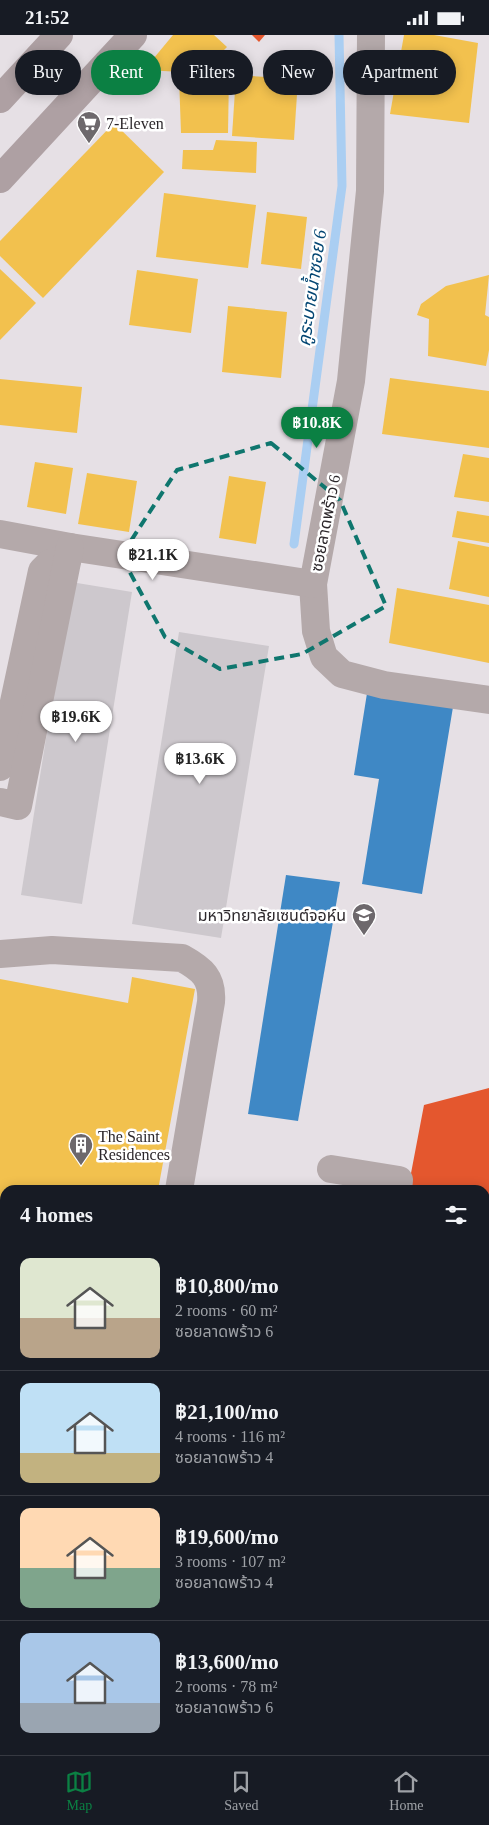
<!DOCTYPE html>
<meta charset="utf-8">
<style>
body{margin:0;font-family:"Times New Roman","Noto Sans Thai",serif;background:#20242c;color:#f1f3f6;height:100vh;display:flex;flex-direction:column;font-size:19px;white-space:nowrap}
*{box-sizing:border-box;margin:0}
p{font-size:16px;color:#9ea1a6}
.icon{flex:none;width:28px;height:28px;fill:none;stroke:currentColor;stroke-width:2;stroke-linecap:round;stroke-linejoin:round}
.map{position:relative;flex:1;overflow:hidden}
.sheet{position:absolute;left:0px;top:1150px;width:490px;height:570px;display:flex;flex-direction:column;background:#171b24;border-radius:15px 15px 0 0;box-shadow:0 2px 12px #0003}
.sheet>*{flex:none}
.hud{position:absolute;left:15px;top:15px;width:460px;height:45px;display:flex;gap:10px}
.price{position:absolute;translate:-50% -42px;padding:0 11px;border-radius:18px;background:#fff;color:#222;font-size:16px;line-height:32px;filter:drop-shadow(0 1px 2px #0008)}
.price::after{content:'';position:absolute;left:50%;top:30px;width:15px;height:11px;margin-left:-8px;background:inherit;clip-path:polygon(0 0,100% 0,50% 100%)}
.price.on{background:#0b8043;color:#fff}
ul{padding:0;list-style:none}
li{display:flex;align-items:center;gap:15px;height:125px;padding:0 20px}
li+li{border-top:1px solid #363941}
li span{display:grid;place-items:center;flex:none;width:140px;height:100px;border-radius:10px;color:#555}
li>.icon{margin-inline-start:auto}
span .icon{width:60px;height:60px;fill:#fffc;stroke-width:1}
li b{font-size:21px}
h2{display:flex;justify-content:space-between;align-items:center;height:60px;padding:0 20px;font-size:21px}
.chip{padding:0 18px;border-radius:22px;background:#171b24;box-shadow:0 2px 12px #0003;font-size:18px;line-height:45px}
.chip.on{background:#0b8043;color:#fff}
.status{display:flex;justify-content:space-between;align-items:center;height:35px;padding:0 25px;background:#171b24;direction:ltr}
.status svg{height:14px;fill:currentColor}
.tabs{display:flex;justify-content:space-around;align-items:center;height:70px;border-top:1px solid #363941;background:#171b24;font-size:14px;color:#9ea1a6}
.tabs a{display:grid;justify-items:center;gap:2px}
.tabs .on{color:#0b8043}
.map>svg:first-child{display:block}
.homes{fill:#f2c14e}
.shops{fill:#e4572e}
.schools{fill:#3f88c5}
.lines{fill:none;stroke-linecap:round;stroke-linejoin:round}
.stream{stroke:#aacef2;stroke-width:9}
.building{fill:#cdc8cd}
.minor{stroke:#b4a9aa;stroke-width:28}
.major{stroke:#aea0a3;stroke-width:28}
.highway{stroke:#b1a4a8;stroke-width:28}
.marked{fill:none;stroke:#0f766e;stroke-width:4;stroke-dasharray:10 6;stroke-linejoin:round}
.labels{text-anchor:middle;stroke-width:5;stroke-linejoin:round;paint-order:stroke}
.poi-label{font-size:16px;fill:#2c272b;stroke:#fff;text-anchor:start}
.street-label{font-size:16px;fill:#2c272b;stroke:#fff}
.water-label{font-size:18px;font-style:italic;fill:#044673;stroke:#fff}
</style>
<div class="status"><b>21:52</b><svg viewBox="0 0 49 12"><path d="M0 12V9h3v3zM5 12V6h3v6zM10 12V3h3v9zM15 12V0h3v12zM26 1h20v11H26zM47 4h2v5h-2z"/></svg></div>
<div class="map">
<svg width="489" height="1720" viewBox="0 0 489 1720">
<rect width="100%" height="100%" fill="#e6e0e5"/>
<!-- homes -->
<g class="homes">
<polygon points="173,0 214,0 227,12 201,38 144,35"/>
<polygon points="404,0 434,0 478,8 469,88 390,79"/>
<polygon points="229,40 228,98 181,98 179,42"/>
<polygon points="236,40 298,44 294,105 232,101"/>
<polygon points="114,88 164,137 43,263 0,221 0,206"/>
<polygon points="216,105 257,107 256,138 182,134 183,115 213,115"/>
<polygon points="164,158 256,170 248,233 156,222"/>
<polygon points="267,177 307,182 301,234 261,229"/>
<polygon points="0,234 36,268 0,305"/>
<polygon points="137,235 198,244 191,298 129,290"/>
<polygon points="489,240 485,280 489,282 489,315 486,331 428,321 429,284 417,280 421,269 446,251"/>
<polygon points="228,271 287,277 281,343 222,337"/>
<polygon points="390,343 489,356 489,413 382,399"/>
<polygon points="0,344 82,352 77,398 0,390"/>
<polygon points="463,419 489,423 489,467 454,462"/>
<polygon points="35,427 73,433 66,479 27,472"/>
<polygon points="87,438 137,446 129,497 78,489"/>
<polygon points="229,441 266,447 256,509 219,503"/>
<polygon points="457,476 489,481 489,508 452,502"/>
<polygon points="458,506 489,512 489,562 449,554"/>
<polygon points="397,553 489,570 489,628 389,608"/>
<polygon points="132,942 195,954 158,1155 5,1155 5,1264 0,1285 0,944 128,968"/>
</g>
<!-- shops -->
<g class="shops">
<polygon points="252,0 265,0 259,7"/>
<polygon points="489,1053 489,1402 485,1404 485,1155 408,1154 424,1070"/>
</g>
<!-- schools -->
<g class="schools">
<polygon points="368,652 454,666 422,859 362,849 379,744 354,740"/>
<polygon points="286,840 340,847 298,1086 248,1079"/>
</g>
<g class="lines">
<!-- stream -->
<polyline class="stream" points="294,509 342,151 339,0"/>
</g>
<!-- building -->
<g class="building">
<polygon points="71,547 132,557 82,869 21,860"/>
<polygon points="179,597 269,611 221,903 132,889"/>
</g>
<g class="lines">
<!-- minor -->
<g class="minor">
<polyline points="371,0 370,156 351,346 313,549 316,596 324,622 342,639 384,650 489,665"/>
<polyline points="0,499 70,512 313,549"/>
<polyline points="0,732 42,536 50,528 68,523"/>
<polyline points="0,767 18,771 70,512"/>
<path d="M0,919l52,-4 130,8c20,11 31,20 29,44l-32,188"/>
<polyline points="331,1134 399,1145 398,1155"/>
<polyline points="0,1357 5,1358"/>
</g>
<!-- major -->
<g class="major">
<polyline points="0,64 59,0"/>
<polyline points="0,144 133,0"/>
<polyline points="0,1560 5,1562"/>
<polyline points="0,1590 5,1591"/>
<polyline points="0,1631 5,1639"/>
<polyline points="485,1675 489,1676"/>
<polyline points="27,1715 27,1720"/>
<polyline points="473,1715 489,1716"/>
</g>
<!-- highway -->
<g class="highway">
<polyline points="0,1700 5,1701"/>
<polyline points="92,1715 122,1720"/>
<polyline points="252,1715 281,1720"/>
<polyline points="178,1720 205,1715"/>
</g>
</g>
<!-- marked area -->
<path class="marked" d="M271,408l69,57 46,106 -84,48 -82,15 -55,-32 -44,-81 56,-86z"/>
<!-- icons -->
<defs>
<g id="supermarket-pin" transform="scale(1.25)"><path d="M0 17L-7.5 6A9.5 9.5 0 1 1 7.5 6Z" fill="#6d686c" stroke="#fff"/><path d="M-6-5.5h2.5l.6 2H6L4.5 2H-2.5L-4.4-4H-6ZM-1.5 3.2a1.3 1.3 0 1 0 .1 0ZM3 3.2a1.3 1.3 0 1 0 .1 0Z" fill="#fff"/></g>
<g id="university-pin" transform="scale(1.25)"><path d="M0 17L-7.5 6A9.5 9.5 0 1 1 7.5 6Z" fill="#6d686c" stroke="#fff"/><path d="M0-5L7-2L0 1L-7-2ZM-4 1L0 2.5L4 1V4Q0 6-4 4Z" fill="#fff"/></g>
<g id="building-pin" transform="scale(1.25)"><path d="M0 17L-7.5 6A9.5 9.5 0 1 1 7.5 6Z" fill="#6d686c" stroke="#fff"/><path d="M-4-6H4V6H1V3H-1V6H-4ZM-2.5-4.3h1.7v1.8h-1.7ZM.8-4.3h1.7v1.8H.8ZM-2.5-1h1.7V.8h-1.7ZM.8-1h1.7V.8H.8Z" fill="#fff"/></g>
</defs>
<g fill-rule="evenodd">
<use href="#supermarket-pin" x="89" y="88"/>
<use href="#university-pin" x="364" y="880"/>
<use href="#building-pin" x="81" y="1110"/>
</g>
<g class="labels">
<!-- poi labels -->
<g class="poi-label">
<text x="106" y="94">7-Eleven</text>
<text x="346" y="886" text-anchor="end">มหาวิทยาลัยเซนต์จอห์น</text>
<text x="98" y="1107">The Saint<tspan x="98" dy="18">Residences</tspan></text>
</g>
<!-- street labels -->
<g class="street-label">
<text transform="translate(325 488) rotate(-79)" y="6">ซอยลาดพร้าว 6</text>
</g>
<!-- water labels -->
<g class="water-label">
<text transform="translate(312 253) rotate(-82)" y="6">คูระบายน้ำซอย 6</text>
</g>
</g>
</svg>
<b class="price on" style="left:317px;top:414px">฿10.8K</b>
<b class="price" style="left:153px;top:546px">฿21.1K</b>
<b class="price" style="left:76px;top:708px">฿19.6K</b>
<b class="price" style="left:200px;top:750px">฿13.6K</b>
<div class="hud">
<a class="chip">Buy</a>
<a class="chip on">Rent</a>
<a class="chip">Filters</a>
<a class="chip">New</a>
<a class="chip">Apartment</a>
</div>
<section class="sheet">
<h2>4 homes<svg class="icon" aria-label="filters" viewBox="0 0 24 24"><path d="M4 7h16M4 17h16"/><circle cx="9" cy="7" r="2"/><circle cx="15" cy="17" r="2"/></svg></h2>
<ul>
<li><span style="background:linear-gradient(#dfe7d0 60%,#b9a48a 0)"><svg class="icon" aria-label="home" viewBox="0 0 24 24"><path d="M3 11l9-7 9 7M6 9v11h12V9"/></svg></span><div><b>฿10,800/mo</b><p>2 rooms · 60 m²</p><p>ซอยลาดพร้าว 6</p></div></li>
<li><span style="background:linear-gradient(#bfe0f5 70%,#c2b280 0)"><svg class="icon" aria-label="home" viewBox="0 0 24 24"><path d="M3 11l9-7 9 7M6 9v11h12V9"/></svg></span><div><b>฿21,100/mo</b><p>4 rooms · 116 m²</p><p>ซอยลาดพร้าว 4</p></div></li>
<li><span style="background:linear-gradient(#ffd9b3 60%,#7fa58c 0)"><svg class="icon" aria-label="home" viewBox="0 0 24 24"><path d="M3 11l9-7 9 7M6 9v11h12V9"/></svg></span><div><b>฿19,600/mo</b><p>3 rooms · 107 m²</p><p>ซอยลาดพร้าว 4</p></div></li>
<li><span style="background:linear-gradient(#a9c7e8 70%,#9aa5b1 0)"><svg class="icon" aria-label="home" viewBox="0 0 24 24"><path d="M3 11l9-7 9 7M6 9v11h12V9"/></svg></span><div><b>฿13,600/mo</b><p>2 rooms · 78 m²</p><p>ซอยลาดพร้าว 6</p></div></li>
</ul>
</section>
</div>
<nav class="tabs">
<a class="on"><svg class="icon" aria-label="map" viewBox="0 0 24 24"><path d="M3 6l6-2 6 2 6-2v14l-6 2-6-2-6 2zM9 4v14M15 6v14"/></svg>Map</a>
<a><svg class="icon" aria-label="saved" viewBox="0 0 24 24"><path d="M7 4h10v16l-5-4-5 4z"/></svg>Saved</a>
<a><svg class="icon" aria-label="home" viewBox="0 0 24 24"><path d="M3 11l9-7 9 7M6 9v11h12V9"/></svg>Home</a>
</nav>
